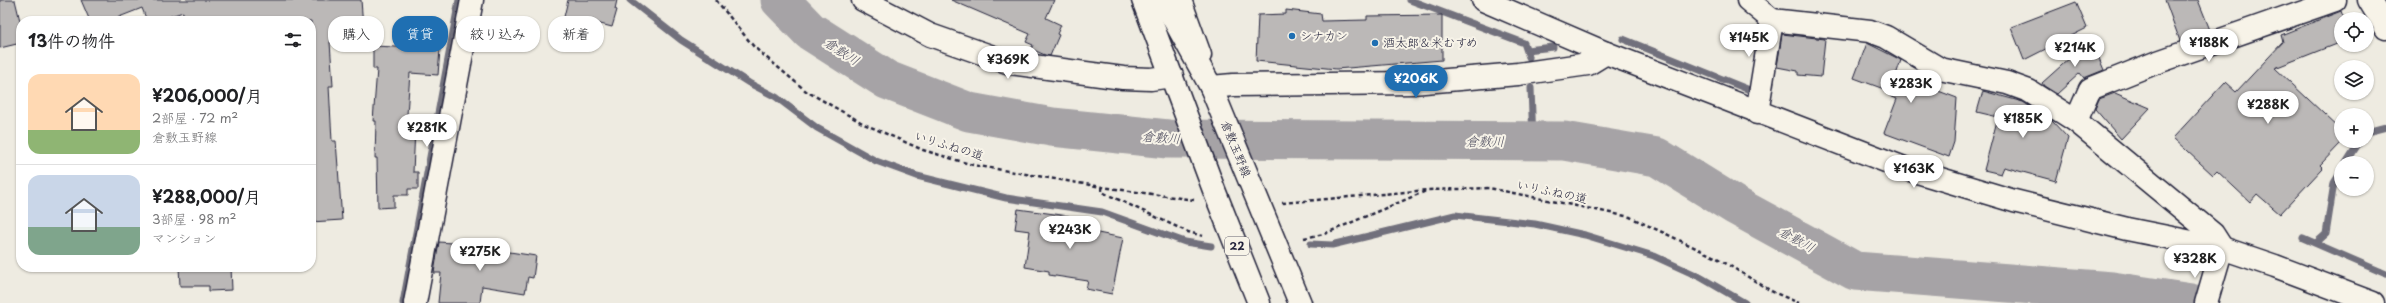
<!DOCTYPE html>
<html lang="ja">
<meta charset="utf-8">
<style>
body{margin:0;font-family:"Playpen Sans","Klee One",sans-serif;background:#f2f2f2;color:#202124;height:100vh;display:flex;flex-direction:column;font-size:15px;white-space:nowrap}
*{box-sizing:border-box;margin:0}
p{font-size:13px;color:#757577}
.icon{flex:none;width:22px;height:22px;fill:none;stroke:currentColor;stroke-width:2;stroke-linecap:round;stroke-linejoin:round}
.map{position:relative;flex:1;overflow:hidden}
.details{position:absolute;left:16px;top:16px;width:300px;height:256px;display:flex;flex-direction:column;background:#fff;border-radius:16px;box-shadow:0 1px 3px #0004}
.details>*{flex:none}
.guide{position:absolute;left:328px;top:16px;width:380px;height:36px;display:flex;gap:8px}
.controls{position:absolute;left:2334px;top:12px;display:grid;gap:8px}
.controls a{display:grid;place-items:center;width:40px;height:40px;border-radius:50%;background:#fff;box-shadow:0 1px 3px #0004;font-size:20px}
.price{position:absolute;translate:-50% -34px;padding:0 9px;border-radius:14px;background:#fff;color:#222;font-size:13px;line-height:26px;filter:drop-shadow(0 1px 2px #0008)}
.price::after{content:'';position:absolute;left:50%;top:24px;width:12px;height:9px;margin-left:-6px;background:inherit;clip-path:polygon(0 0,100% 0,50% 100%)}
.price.on{background:#1f6fb2;color:#fff}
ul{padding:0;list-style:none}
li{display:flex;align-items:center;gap:12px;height:100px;padding:0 12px}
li+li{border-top:1px solid #e0e0e0}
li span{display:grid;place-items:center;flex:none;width:112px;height:80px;border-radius:12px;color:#555}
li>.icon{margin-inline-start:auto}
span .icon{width:48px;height:48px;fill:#fffc;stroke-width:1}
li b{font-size:17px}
h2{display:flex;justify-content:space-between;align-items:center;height:48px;padding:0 12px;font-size:17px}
.chip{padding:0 14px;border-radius:16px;background:#fff;box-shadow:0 1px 3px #0004;font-size:14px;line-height:36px}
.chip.on{background:#1f6fb2;color:#fff}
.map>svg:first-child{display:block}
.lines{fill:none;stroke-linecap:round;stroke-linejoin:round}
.stream{stroke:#716f7b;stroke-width:7}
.river{stroke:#a6a3a6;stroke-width:39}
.building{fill:#bbb8b7;stroke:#22223b}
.street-casing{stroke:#22223b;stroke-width:25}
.secondary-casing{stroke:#22223b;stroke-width:25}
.primary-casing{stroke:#22223b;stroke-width:25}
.path{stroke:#22223b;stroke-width:2.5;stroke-dasharray:4 3;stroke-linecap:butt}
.street{stroke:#f7f3e8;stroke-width:22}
.secondary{stroke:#f7f3e8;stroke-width:22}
.primary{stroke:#f7f3e8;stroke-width:22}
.poi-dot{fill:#1f6fb2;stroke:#f7f3e8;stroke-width:1.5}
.labels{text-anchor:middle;stroke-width:4;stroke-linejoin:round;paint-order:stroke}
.shield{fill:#f7f3e8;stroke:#62616f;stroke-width:1}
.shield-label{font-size:11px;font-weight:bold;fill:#22223b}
.poi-label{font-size:12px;fill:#22223b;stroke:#f7f3e8;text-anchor:start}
.street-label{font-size:12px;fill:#22223b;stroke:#f7f3e8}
.water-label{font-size:13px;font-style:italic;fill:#504f60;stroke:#f7f3e8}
</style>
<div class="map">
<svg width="2386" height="303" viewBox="0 0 2386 303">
<rect width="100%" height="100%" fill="#eeebe1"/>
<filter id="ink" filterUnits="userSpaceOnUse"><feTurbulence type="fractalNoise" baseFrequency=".025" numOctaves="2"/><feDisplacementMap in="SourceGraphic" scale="8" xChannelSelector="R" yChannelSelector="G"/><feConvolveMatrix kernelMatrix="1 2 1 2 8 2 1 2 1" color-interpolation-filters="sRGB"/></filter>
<g filter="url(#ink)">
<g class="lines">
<!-- stream -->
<g class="stream">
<polyline points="630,0 681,40 749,83 776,97 817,128 876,161 917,176 1006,198 1102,212 1185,242 1211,246"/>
<polyline points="1410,0 1524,43 1529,57"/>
<polyline points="1623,39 1752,91"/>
<polyline points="1527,50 1553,47"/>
<polyline points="1531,88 1533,141"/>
<polyline points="2367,132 2386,127"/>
<polyline points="2346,163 2360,141"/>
<polyline points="2303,238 2386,274"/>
<polyline points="2316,243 2326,234 2334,183 2341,172"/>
<polyline points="1311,244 1332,245 1455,215 1535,224 1585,235 1654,256 1700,277 1745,303"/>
<polyline points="403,303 459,0"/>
</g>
<!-- river -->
<polyline class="river" points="780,0 810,31 887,80 969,112 1052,127 1168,139 1564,141 1657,157 1736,206 1855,271 2112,291 2191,303"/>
</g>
<!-- building -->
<g class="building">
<polygon points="0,0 15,0 21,25 21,43 0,48"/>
<polygon points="81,0 361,0 364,40 330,42 333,86 329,86 332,141 336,141 342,220 311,222 311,21 183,21 183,12 156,21 147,21 142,8 109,21 90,21"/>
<polygon points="568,0 617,0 615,9 617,10 612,27 585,20 584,26 563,21"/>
<polygon points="951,0 1054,0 1046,18 1061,25 1057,34 1059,35 1050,56 1045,55 1031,49 1033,45 1026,42 1030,34"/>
<polygon points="2165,0 2198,0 2210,30 2180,41"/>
<polygon points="2076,2 2087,28 2024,60 2011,27"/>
<polygon points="1286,10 1321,14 1322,21 1367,20 1367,16 1442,15 1442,60 1336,69 1256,61 1258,15 1286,14"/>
<polygon points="2341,11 2344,19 2341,19 2341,42 2275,68 2341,130 2341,143 2320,165 2323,168 2280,214 2257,194 2250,202 2217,171 2213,175 2173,138 2225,82 2236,92 2283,42 2281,35"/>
<polygon points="1782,34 1825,39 1821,77 1798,75 1798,71 1777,67"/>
<polygon points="2091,39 2104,70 2084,78 2080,73 2057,94 2044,86 2042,83"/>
<polygon points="1867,43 1901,60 1896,75 1957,98 1954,142 1949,157 1884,133 1897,99 1890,96 1892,92 1854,78"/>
<polygon points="373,46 440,49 438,75 410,73 406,128 415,129 413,172 418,172 418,189 408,189 408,195 394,195 394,207 378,208 377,158 375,158 376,121 373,121 377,69 373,69"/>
<polygon points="1983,91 2023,102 2052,121 2068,138 2056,181 2004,167 2001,174 1984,170 1998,117 1977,112"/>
<polygon points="2115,93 2150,108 2121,139 2095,109 2099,99"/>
<polygon points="1018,209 1069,216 1068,227 1123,238 1112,294 1086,289 1088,281 1049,275 1049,271 1025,267 1030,231 1015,229"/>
<polygon points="439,242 490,246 490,249 536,256 533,278 528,277 525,293 482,286 480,303 438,303 441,273 434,273"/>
<polygon points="179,267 231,267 232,290 209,291 209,286 180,286"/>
</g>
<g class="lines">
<!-- street casing -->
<g class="street-casing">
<g id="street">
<polyline points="863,0 930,35 1010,63 1123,78 1151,79 1172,76"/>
<polyline points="1748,0 1772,20 1757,113"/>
<polyline points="2369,0 2386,28"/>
<polyline points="1772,20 1870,31 1886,37 1940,69 2007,83 2029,91 2076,121 2213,234 2222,248 2206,303"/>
<polyline points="1211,87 1233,85 1412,83 1518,74 1588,64 1606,53"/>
<polyline points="2076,121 2090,89 2155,63 2335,0"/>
<polyline points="415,303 472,0"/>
</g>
</g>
<!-- secondary casing -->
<g class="secondary-casing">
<g id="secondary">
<polyline points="1180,0 1200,55"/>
<polyline points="1483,0 1606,53 1904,168 2014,201 2127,229 2222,248 2275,266 2373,303"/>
</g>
</g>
<!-- primary casing -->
<g class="primary-casing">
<g id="primary">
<polyline points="1143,0 1214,190 1259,303"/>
<polyline points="1163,0 1211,87 1300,303"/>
</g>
</g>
<!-- path -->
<g class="path">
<polyline points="716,0 754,47 806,91 864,124 923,150 973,165 1102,187 1194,200"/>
<polyline points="1102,187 1102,192 1188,232 1203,236"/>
<polyline points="1282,203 1428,190 1489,188 1630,217 1717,258 1773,292 1799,303"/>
<polyline points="1304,238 1324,234 1426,191"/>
</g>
<!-- street -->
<use href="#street" class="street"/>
<!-- secondary -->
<use href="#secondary" class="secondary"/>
<!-- primary -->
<use href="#primary" class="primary"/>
</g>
</g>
<!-- markers -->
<g class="poi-dot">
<circle cx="1292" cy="36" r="4"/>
<circle cx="1375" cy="43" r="4"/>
</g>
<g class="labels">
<!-- shield labels -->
<rect class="shield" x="1225" y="237" width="24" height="18" rx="3"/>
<g class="shield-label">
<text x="1237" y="250">22</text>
</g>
<!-- poi labels -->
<g class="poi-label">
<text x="1300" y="40">シナカン</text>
<text x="1383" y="47">酒太郎＆米むすめ</text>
</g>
<!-- street labels -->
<g class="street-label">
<text transform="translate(949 146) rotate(17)" y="4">いりふねの道</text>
<text transform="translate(1236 149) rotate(68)" y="4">倉敷玉野線</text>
<text transform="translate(1552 192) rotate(12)" y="4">いりふねの道</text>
</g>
<!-- water labels -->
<g class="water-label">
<text transform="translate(842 51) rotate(33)" y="5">倉敷川</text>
<text transform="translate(1161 137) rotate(4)" y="5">倉敷川</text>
<text x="1485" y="146">倉敷川</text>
<text transform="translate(1797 239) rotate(29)" y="5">倉敷川</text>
</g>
</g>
</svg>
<div class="controls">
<a><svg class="icon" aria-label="locate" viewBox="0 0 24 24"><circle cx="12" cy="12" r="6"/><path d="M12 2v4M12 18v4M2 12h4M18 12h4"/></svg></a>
<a><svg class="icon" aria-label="layers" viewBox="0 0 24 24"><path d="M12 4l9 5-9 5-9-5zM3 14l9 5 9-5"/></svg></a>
<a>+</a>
<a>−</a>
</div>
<b class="price" style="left:1749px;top:58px">¥145K</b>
<b class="price" style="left:2209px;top:63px">¥188K</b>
<b class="price" style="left:2075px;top:68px">¥214K</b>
<b class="price" style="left:1008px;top:80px">¥369K</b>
<b class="price on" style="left:1416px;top:99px">¥206K</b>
<b class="price" style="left:1911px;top:104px">¥283K</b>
<b class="price" style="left:2268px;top:125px">¥288K</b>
<b class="price" style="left:2023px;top:139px">¥185K</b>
<b class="price" style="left:427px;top:148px">¥281K</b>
<b class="price" style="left:1914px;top:189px">¥163K</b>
<b class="price" style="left:1070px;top:250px">¥243K</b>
<b class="price" style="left:480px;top:272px">¥275K</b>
<b class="price" style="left:2195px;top:279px">¥328K</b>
<div class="guide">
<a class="chip">購入</a>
<a class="chip on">賃貸</a>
<a class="chip">絞り込み</a>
<a class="chip">新着</a>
</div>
<section class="details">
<h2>13件の物件<svg class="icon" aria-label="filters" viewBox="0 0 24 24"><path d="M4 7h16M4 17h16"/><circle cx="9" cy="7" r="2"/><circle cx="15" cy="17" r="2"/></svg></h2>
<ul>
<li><span style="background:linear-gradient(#ffd9b3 70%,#8fb573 0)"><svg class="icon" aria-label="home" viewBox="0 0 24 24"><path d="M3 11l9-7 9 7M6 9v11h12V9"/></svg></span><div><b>¥206,000/月</b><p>2部屋 · 72 m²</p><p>倉敷玉野線</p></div></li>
<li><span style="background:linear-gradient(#c9d6e8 65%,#7fa58c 0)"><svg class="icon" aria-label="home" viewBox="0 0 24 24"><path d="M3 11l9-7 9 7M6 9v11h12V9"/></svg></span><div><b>¥288,000/月</b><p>3部屋 · 98 m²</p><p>マンション</p></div></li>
</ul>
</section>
</div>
